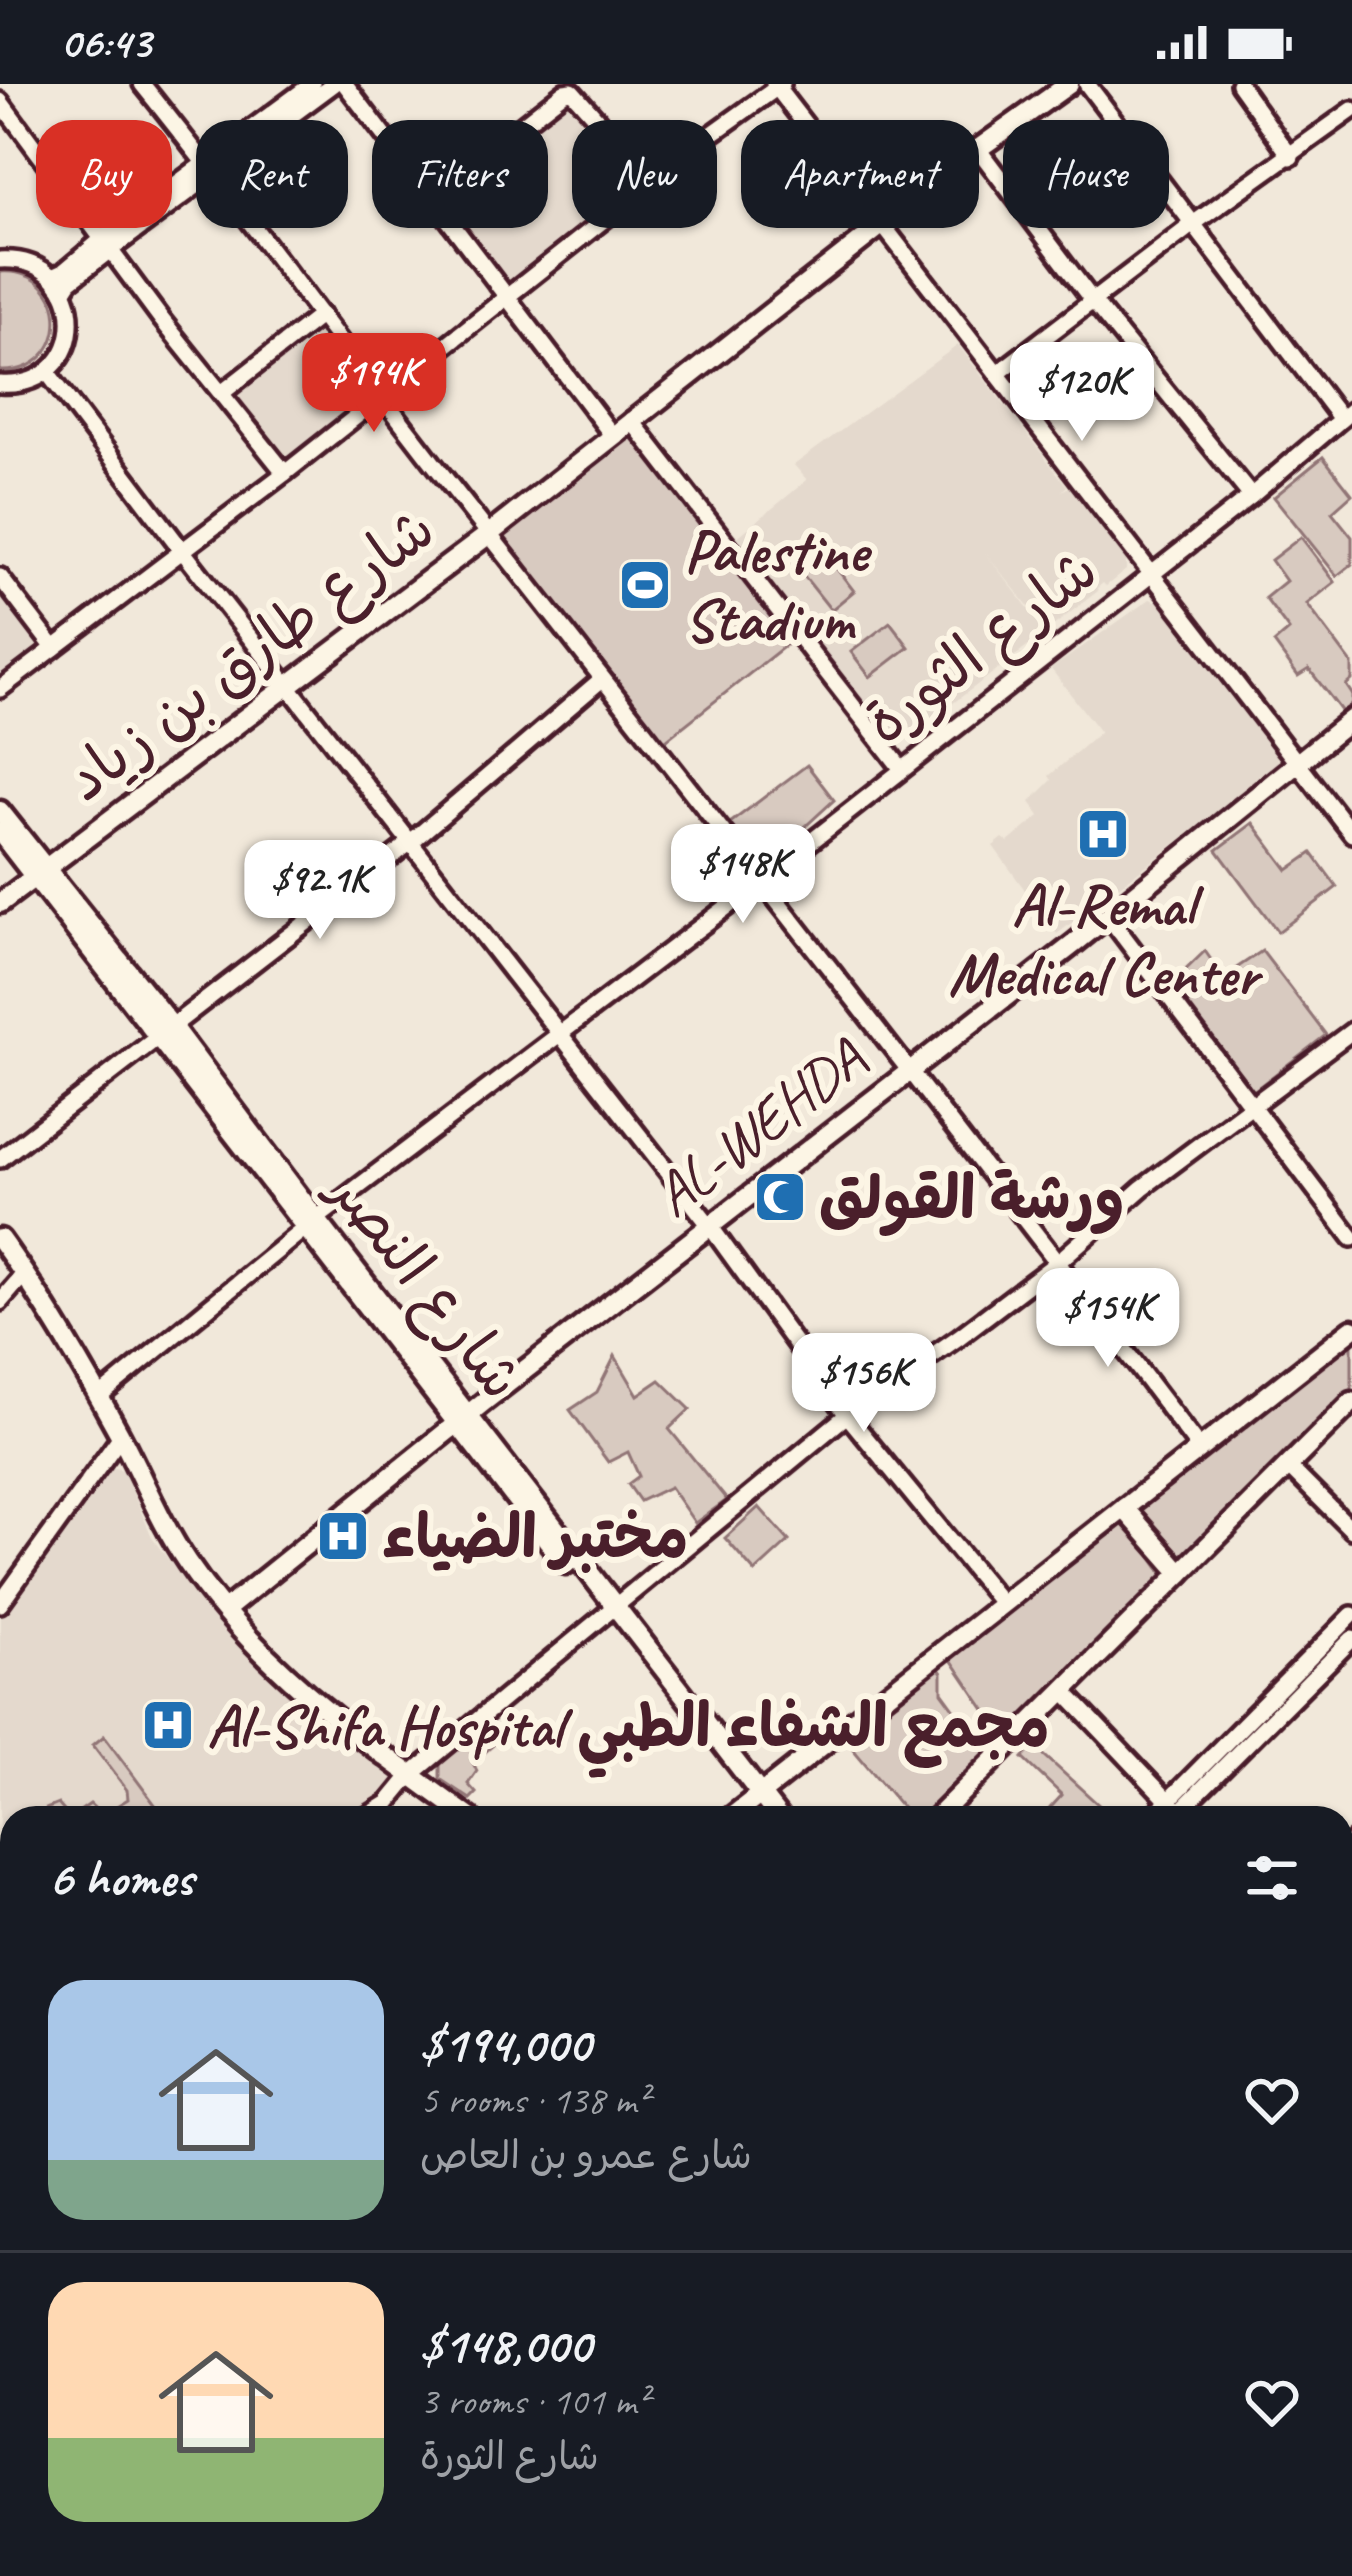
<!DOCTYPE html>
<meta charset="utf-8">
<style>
body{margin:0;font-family:Caveat,"Playpen Sans Arabic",sans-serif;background:#20242c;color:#f1f3f6;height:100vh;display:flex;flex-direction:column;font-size:45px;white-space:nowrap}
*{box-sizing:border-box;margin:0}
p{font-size:39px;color:#9ea1a6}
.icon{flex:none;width:66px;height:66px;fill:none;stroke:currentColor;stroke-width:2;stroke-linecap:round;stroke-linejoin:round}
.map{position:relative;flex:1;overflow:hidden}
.drawer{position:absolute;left:0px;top:1722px;width:1353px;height:771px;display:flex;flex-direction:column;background:#171b24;border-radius:36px 36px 0 0;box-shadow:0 3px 9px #0004}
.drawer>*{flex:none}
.hud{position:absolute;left:36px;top:36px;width:1281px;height:108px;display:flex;gap:24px}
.price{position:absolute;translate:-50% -102px;padding:0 27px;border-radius:24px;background:#fff;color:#222;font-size:39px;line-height:78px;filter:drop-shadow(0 3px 6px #0008)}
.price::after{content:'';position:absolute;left:50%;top:72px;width:36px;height:27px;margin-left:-18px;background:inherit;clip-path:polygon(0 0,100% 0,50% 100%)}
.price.on{background:#d93025;color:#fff}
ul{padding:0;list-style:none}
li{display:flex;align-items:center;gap:36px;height:300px;padding:0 48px}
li+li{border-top:3px solid #363941}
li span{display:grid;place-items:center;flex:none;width:336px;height:240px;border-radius:36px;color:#555}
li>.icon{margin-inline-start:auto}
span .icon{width:144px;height:144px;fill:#fffc;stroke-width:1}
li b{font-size:51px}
h2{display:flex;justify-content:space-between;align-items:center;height:144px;padding:0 48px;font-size:51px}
.pill{padding:0 42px;border-radius:36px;background:#171b24;box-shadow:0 3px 9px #0004;font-size:42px;line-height:108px}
.pill.on{background:#d93025;color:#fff}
.status{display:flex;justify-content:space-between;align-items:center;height:84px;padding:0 60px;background:#171b24;direction:ltr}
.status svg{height:33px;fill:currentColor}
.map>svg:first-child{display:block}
.built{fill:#e4d9cd}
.green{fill:#d8cac0;stroke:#917476;stroke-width:3}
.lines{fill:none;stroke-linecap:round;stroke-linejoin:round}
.minor-casing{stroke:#4a1f2b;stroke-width:24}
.major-casing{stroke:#4a1f2b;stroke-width:27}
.minor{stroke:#fcf5e5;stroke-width:15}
.major{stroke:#fcf5e5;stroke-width:18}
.labels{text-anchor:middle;stroke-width:12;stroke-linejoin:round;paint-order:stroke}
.poi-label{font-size:60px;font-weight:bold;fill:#4a1f2b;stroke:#fcf5e5;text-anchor:start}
.street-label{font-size:60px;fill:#4a1f2b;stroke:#fcf5e5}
</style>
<div class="status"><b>06:43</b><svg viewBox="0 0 49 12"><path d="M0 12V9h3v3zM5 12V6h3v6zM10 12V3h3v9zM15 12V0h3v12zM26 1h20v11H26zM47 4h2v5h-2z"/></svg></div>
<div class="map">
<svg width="1352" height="2492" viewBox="0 0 1352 2492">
<rect width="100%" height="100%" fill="#f1e8da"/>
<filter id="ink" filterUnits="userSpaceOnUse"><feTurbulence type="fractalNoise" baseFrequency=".00833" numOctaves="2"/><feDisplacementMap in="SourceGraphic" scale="24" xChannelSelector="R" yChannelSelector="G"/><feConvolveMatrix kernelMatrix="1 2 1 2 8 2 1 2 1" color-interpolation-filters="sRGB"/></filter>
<g filter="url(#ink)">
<!-- built -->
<g class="built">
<polygon points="570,15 639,99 607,122 603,119 596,124 602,132 516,197 507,194 443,111 563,16"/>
<polygon points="317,233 376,312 283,383 224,307"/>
<polygon points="958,261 1067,402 1062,407 1069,403 1126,473 1126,486 1106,502 1103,499 1097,504 1098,507 1048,546 985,469 1047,548 907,654 899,655 885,648 735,455 807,396 794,381"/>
<polygon points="0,506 43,562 0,596"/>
<polygon points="1150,515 1158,518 1274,661 1279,680 1057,850 993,762 1003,754 1008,758 1040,732 1030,718 1052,696 1049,692 1100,648 1051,585"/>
<polygon points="105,1382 123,1386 153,1455 195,1511 241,1561 395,1690 397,1698 393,1708 359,1734 12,1734 12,1850 0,1840 0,1530"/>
</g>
<!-- green -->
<g class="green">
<path d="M0,188c74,-5 75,102 0,99z"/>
<polygon points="633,344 796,553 661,660 494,448"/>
<polygon points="1323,373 1352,410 1332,428 1352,453 1352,480 1337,492 1274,413"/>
<polygon points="1301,453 1335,498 1307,520 1352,580 1352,596 1346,601 1352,610 1352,620 1342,628 1309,585 1298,592 1274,559 1289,546 1265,514 1286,497 1271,476"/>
<polygon points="824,468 854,507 831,526 800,487"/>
<polygon points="890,538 909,563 870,593 851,568"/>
<polygon points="807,681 834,716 772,773 753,775 726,742"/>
<polygon points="1253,739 1288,786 1312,769 1337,803 1278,848 1217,766"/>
<polygon points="1205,867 1223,893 1262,867 1326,951 1251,1009 1170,901"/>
<polygon points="1352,1250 1352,1308 1181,1482 1131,1425"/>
<polygon points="615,1272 638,1311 660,1296 690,1325 669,1345 727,1416 695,1439 670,1403 640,1417 628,1400 639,1392 628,1368 608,1378 570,1326 597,1308"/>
<polygon points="759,1423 789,1457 755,1488 725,1454"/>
<polygon points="1123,1433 1165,1493 1087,1578 1007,1658 948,1571"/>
<polygon points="935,1579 942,1589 942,1608 966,1641 983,1645 992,1659 987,1670 925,1734 911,1734 842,1652"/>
<polygon points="486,1635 500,1655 473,1679 477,1687 468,1700 476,1709 470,1715 440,1695 440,1673"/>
<polygon points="104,1652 165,1734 47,1734 46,1725 58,1720 70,1734 90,1720 102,1731 128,1715 127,1706 93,1661"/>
<polygon points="1034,1662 1113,1734 1041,1734 1062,1711 1023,1674"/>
</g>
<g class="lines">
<!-- minor casing -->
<g class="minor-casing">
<g id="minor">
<path d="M142,0c103,127 198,260 299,389 254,323 510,647 758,975"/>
<polyline points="345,0 612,351"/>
<polyline points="774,0 1352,750"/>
<polyline points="1087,0 1341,335"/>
<polyline points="1239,0 1291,73"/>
<polyline points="0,17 162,236 285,389"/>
<polyline points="978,65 1092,216 1251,412"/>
<polyline points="430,113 564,8 572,7 652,97"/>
<path d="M0,176c94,-5 93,130 0,124"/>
<polyline points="52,193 63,188 107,151 312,0"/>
<polyline points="63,208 70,197 110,166 334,0"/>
<polyline points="47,288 181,465 710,1142 847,1331 1002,1520"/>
<polyline points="997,290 1193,140 1352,26"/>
<polyline points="223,308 321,231"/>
<polyline points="631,336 901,684"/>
<polyline points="0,493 54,564"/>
<polyline points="0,605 285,389 712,50 782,0"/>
<polyline points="1108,832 1352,1154"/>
<polyline points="0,1075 412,757 602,595"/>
<polyline points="0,1218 25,1189"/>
<polyline points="99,1313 316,1135 761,797 1251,412 1352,326"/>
<polyline points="1288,1382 1352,1446"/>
<polyline points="0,1520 121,1352"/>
<polyline points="1065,1608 1174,1723"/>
<polyline points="364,1734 388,1719 411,1691 847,1331 959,1253 1058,1178 1142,1104 1352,947"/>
<polyline points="1151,1734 1352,1531"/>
<polyline points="1173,1734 1352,1555"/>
<polyline points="1341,1769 1352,1758"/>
<polyline points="0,1843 12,1854"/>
<polyline points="1341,1875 1352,1885"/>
<polyline points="0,1987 12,1979"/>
<polyline points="0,2034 12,2050"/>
<polyline points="0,2155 12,2161"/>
<polyline points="0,2392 12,2380"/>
<polyline points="1341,2396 1352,2385"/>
<polyline points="0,2429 12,2445"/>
<polyline points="39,2481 47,2492"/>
<polyline points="254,2481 261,2492"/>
<polyline points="721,2481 732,2492"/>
<polyline points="974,2481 986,2492"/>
<polyline points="1245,2481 1256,2492"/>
<polyline points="433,2492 434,2481"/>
<polyline points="451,2492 456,2481"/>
<polyline points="471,2492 479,2481"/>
<polyline points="803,2492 813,2481"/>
<polyline points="993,2492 1004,2481"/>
</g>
</g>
<!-- major casing -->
<g class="major-casing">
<g id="major">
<polyline points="0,727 170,940 316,1135 779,1734"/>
<polyline points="0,748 566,1480"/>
<polyline points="0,819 489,450 978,65 1069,0"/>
<path d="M0,1155c44,61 83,128 119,194 23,43 41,89 68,129 72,107 180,181 283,256"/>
<polyline points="1124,1424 1181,1489"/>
<polyline points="225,1526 486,1316 1075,859 1352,635"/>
<polyline points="730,1734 1352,1245"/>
<polyline points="936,1734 1352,1318"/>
<polyline points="0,2259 12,2262"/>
<polyline points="1341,2333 1352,2344"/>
<polyline points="493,2481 502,2492"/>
<polyline points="516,2481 524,2492"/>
</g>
</g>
<!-- minor -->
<use href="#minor" class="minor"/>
<!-- major -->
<use href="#major" class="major"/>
</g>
</g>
<!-- icons -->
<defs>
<g id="stadium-square" transform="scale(2.7)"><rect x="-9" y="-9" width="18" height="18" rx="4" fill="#1f6fb2" stroke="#fcf5e5"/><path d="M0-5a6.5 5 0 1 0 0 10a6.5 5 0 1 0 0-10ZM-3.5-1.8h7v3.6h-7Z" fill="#fff"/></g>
<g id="hospital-square" transform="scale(2.7)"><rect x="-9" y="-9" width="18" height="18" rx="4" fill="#1f6fb2" stroke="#fcf5e5"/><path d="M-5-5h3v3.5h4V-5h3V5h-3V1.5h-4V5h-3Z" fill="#fff"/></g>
<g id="mosque-square" transform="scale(2.7)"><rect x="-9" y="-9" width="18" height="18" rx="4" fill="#1f6fb2" stroke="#fcf5e5"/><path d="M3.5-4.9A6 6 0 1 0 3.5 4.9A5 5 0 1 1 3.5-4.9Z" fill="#fff"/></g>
</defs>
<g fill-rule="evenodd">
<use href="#stadium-square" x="645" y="501"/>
<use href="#hospital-square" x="1103" y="750"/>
<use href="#mosque-square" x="780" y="1113"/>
<use href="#hospital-square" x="343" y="1452"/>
<use href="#hospital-square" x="168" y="1641"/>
</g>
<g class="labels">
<!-- poi labels -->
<g class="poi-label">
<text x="684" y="487">Palestine<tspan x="684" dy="69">Stadium</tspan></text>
<text x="1103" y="841" text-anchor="middle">Al-Remal<tspan x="1103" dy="69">Medical Center</tspan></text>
<text x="819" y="1134">ورشة القولق</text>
<text x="382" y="1473">مختبر الضياء</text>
<text x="207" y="1662">Al-Shifa Hospital مجمع الشفاء الطبي</text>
</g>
<!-- street labels -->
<g class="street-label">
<text transform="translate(980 561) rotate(-38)" y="21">شارع الثورة</text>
<text transform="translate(249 569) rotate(-37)" y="21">شارع طارق بن زياد</text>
<text transform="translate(758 1042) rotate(-38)" y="21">AL-WEHDA</text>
<text transform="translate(428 1200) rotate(52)" y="21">شارع النصر</text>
</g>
</g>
</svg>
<b class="price on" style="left:374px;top:351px">$194K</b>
<b class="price" style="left:1082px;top:360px">$120K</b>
<b class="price" style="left:743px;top:842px">$148K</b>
<b class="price" style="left:320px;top:858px">$92.1K</b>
<b class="price" style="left:1108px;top:1286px">$154K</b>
<b class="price" style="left:864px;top:1351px">$156K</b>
<div class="hud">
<a class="pill on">Buy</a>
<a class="pill">Rent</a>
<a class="pill">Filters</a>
<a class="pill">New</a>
<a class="pill">Apartment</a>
<a class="pill">House</a>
</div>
<section class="drawer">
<h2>6 homes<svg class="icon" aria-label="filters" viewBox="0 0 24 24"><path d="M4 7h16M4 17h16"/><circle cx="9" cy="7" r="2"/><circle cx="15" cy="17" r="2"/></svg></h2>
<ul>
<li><span style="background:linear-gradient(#a9c7e8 75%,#7fa58c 0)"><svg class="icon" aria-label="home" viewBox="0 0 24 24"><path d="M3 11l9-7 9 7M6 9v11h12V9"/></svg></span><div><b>$194,000</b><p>5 rooms · 138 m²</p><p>شارع عمرو بن العاص</p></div><svg class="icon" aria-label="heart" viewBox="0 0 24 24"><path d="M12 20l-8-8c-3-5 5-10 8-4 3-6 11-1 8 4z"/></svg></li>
<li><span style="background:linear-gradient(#ffd9b3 65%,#8fb573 0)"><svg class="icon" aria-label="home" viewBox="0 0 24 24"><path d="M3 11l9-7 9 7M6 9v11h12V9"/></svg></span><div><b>$148,000</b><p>3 rooms · 101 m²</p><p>شارع الثورة</p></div><svg class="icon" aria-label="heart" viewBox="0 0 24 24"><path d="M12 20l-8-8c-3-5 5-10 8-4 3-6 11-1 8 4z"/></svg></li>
</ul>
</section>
</div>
